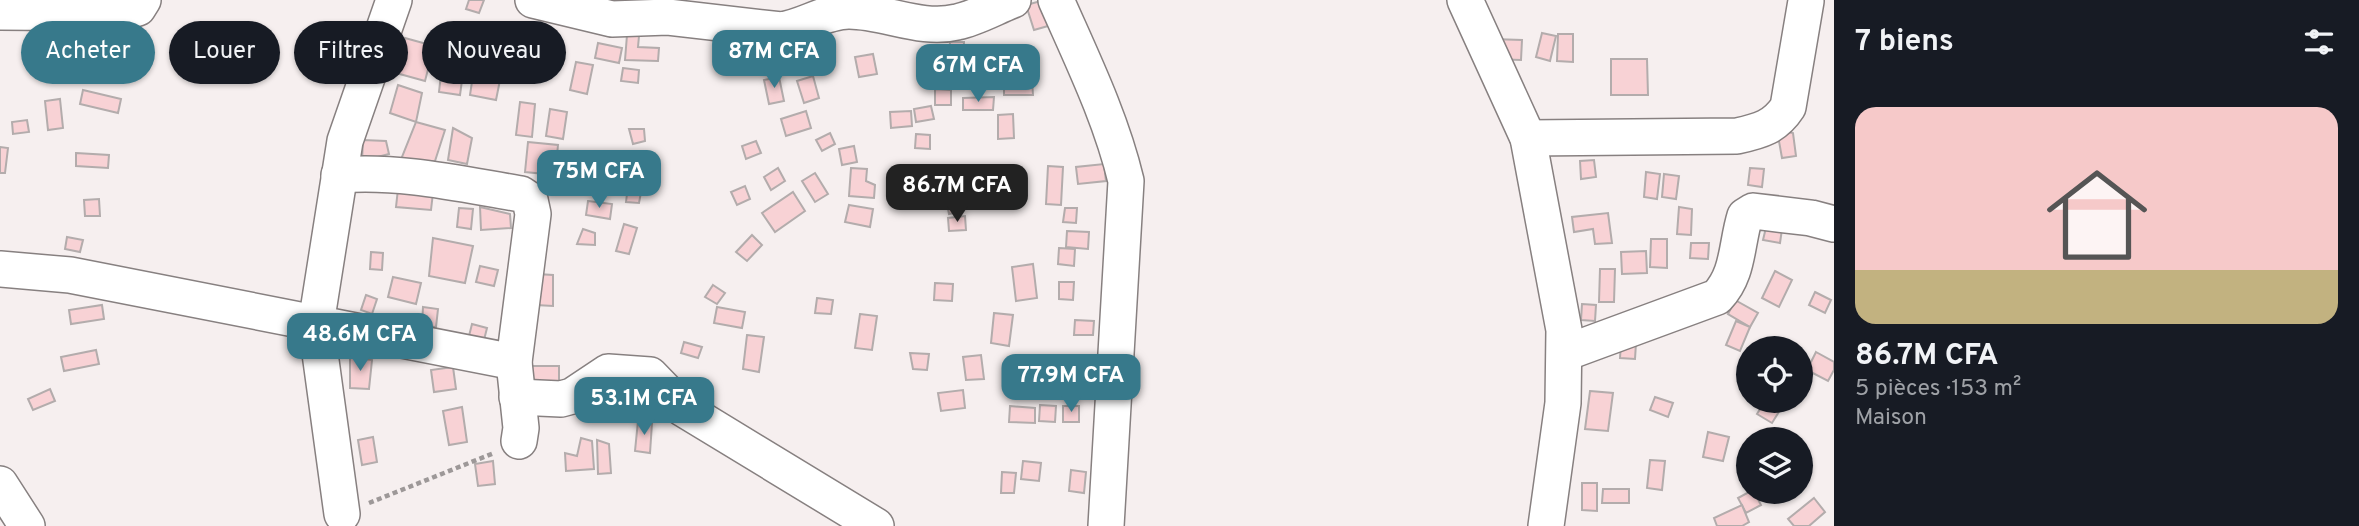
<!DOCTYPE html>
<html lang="fr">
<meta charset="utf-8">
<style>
body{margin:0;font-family:Overpass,sans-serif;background:#242831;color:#f1f3f6;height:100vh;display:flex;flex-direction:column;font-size:26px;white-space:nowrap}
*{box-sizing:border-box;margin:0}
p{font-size:23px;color:#9ea1a6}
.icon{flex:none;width:38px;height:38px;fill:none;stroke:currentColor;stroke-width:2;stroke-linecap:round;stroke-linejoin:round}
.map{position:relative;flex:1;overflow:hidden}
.sheet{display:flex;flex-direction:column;background:#171b24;width:525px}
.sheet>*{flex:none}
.hud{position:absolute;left:21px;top:21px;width:665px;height:63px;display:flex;gap:14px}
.tools{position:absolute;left:1736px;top:336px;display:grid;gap:14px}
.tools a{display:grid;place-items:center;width:77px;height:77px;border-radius:50%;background:#171b24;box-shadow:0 2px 5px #0004;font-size:35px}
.price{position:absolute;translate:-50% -60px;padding:0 16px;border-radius:14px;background:#37798b;color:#fff;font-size:23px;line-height:46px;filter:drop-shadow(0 2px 4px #0008)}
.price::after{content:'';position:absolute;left:50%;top:42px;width:21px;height:16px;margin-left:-10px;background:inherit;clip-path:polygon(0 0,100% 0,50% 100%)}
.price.active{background:#222;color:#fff}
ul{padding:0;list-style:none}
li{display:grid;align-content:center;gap:14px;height:371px;padding:0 21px}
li+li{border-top:2px solid #363941}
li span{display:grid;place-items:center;height:217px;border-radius:21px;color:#555}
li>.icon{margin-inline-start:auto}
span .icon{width:126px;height:126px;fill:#fffc;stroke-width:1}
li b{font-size:30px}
h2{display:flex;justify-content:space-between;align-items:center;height:84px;padding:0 21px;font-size:30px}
.pill{padding:0 24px;border-radius:32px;background:#171b24;box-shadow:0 2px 5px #0004;font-size:24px;line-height:63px}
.pill.active{background:#37798b;color:#fff}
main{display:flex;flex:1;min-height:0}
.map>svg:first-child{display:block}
.building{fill:#f8d2d5;stroke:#b3acac;stroke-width:2}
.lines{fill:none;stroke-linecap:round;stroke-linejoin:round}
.minor-casing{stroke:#878080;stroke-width:38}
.path{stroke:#9d9898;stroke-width:4.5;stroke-dasharray:5 3.5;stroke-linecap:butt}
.minor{stroke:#fff;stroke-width:35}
</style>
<main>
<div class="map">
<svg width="1834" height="526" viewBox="0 0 1834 526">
<rect width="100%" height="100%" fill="#f6efef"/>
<!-- building -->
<g class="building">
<polygon points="469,0 484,0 479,13 466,9"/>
<polygon points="1041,1 1048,26 1034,30 1026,5"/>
<polygon points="500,33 526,37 525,49 498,46"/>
<polygon points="1542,33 1556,36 1550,61 1536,57"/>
<polygon points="1558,34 1573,34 1573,62 1557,61"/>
<polygon points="627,35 639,36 638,47 659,48 658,61 625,60"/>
<polygon points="405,38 434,46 425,81 396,73"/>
<polygon points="1492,39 1522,40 1521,60 1491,59"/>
<polygon points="950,42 964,42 963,59 970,60 969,74 948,73"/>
<polygon points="598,43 622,48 619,63 595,58"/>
<polygon points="990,52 993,65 979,67 977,55"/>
<polygon points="873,54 877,74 859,77 855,57"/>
<polygon points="443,57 453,58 451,72 463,73 460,95 439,92"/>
<polygon points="1611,59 1647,59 1648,95 1611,95"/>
<polygon points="576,62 593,65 587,94 570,90"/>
<polygon points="623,68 639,70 638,83 621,81"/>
<polygon points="473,75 500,80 496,100 470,95"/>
<polygon points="813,76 819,98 804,103 797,81"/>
<polygon points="779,77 784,101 769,104 764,80"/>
<polygon points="1032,80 1033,95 1004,95 1004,81"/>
<polygon points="398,85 422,93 416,122 390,113"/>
<polygon points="935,89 951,90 951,105 935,105"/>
<polygon points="83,90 121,99 118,113 80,104"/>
<polygon points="994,97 993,110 963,110 963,98"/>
<polygon points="60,99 63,128 48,130 45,101"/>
<polygon points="520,102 535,104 532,137 516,135"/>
<polygon points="931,106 934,119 916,122 914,109"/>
<polygon points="550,109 567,112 563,139 546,136"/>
<polygon points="806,111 811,128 786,136 781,119"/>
<polygon points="911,111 912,126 891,128 890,112"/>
<polygon points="1013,114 1014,138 998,139 998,115"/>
<polygon points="27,120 29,132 13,134 12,122"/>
<polygon points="416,122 445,130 435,161 400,162"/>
<polygon points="453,128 472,138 467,164 448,160"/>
<polygon points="629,129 644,129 645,141 633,144"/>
<polygon points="1777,130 1793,133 1796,156 1782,158"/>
<polygon points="830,133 835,144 822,151 816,140"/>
<polygon points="916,134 930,135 930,149 915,148"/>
<polygon points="363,140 386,141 389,154 362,161"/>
<polygon points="756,141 761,153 746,159 742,146"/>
<polygon points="528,142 558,145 555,175 525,172"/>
<polygon points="854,146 857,162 842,165 839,149"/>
<polygon points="0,147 8,148 5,173 0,173"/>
<polygon points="76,153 109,155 108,168 76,166"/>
<polygon points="1594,160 1596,177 1581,179 1580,161"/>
<polygon points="1104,164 1106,181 1078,184 1076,167"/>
<polygon points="1048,166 1063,167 1061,205 1046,204"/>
<polygon points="778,168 785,181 771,190 764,177"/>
<polygon points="851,168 867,169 866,181 875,185 874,198 849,196"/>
<polygon points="1750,168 1764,169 1762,187 1748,185"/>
<polygon points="1646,172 1660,174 1657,199 1644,197"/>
<polygon points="815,173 828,194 815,202 802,181"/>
<polygon points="1664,174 1679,176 1676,199 1662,197"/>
<polygon points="399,180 434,184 431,210 396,207"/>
<polygon points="628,186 642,187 639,203 626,202"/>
<polygon points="745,186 750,199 737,205 731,192"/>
<polygon points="1001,189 1003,205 979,208 977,192"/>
<polygon points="793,192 805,211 775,232 762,213"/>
<polygon points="959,196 963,211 949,214 946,199"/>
<polygon points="99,199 100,216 85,216 84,200"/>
<polygon points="588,201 612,204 610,219 586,215"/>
<polygon points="849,205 873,209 870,227 845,222"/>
<polygon points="480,207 510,214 511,228 481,230"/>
<polygon points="1679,207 1692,209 1691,235 1677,234"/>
<polygon points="459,208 473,209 471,229 457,227"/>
<polygon points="1065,208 1077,208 1076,223 1063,222"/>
<polygon points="1608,213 1612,243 1595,244 1593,229 1574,232 1572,217"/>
<polygon points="965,216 966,230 949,231 948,218"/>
<polygon points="1768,219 1783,222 1780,243 1763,240"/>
<polygon points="624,224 637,228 629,254 616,251"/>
<polygon points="583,229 595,233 595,245 577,244"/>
<polygon points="1067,231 1089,232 1088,249 1066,247"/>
<polygon points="752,235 762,245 747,261 736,252"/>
<polygon points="67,237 83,240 80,252 65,249"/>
<polygon points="433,238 473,246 465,283 429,276"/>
<polygon points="1651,239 1667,239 1667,268 1650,267"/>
<polygon points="1691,243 1709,243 1708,259 1690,258"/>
<polygon points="1059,248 1075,249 1074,266 1058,264"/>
<polygon points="1646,251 1647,273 1622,274 1621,252"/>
<polygon points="371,252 383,253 382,270 370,269"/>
<polygon points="1033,264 1037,298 1016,301 1012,267"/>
<polygon points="480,266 498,270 494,286 476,282"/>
<polygon points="1600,269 1615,269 1614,302 1599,302"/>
<polygon points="1775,271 1792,280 1779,307 1762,298"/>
<polygon points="537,274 553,275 553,306 536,305"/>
<polygon points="393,277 421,283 416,304 388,297"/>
<polygon points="1059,282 1074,282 1073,300 1059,299"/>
<polygon points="935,283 953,284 952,301 934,300"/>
<polygon points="713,285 725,293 717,304 705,297"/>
<polygon points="1815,292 1831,300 1825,313 1809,305"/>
<polygon points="366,295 377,299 372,314 361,310"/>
<polygon points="817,298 833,300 831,314 815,313"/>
<polygon points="1735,300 1758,313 1750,327 1728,314"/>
<polygon points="1582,304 1596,305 1595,321 1581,320"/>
<polygon points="102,305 104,319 71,324 69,310"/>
<polygon points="423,307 438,309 436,327 422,326"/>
<polygon points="717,307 745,312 742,328 714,323"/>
<polygon points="994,313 1013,315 1009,346 991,343"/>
<polygon points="860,314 877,316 872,350 855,348"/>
<polygon points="1075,320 1094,321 1093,335 1074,335"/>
<polygon points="1736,321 1750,327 1740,351 1726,345"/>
<polygon points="472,324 487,328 483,344 468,340"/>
<polygon points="747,335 764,337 759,372 743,369"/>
<polygon points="684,342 702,347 698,358 681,353"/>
<polygon points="1621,342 1636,343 1635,359 1620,358"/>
<polygon points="96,350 99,364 64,371 61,357"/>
<polygon points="1816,352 1834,362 1834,370 1828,381 1807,370"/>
<polygon points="910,353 929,354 927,370 913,369"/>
<polygon points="981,355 984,379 966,380 963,357"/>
<polygon points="350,357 372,360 369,389 350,388"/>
<polygon points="1048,358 1067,358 1066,374 1047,374"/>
<polygon points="529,366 559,366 559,384 525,385"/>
<polygon points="453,367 456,389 434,392 431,370"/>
<polygon points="50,389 55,401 33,410 28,399"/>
<polygon points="963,390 965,408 941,411 938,393"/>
<polygon points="1590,391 1613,393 1608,431 1585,429"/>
<polygon points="1655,397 1673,403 1668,417 1650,410"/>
<polygon points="1765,401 1780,410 1772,423 1757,414"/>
<polygon points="1040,405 1056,406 1055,422 1039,421"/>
<polygon points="1010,406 1035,408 1035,423 1009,422"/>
<rect x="1063" y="406" width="16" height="16"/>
<polygon points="462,407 467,442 449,445 443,411"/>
<polygon points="638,421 652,423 650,453 635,451"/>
<polygon points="1708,432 1729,437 1723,461 1703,457"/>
<polygon points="373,437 377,462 362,465 358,440"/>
<polygon points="581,438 592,441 594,469 566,471 565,453 577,456"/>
<polygon points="597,440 609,444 611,473 598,474"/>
<polygon points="1650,460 1665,461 1662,490 1647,488"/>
<polygon points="493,461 495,484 478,486 475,464"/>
<polygon points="1023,461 1041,463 1039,481 1021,479"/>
<polygon points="1071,470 1086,472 1084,493 1069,491"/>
<polygon points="1002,472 1016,473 1014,493 1001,493"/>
<polygon points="1582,483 1597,483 1597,511 1582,510"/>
<polygon points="1603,489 1629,489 1629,503 1602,503"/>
<polygon points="1749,492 1754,492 1761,505 1746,513 1738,498"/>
<polygon points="1814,498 1825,512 1809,526 1794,526 1788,519"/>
<polygon points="1742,505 1749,522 1742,526 1717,526 1714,518"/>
</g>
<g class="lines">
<!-- minor casing -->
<g class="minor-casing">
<g id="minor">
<path d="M533,0l79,19 56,-2 113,13c23,-3 44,-19 68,-19 36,0 72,20 108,11 19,-4 38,-15 56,-22"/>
<path d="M1056,0c26,59 55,118 70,181l-20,345"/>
<polyline points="1465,0 1528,138 1564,330 1563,403 1546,526"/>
<polyline points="0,12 123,13 138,8 143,0"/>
<path d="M1528,138l209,-2c23,-5 38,-9 51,-29l18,-106"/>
<path d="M339,175c62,-5 121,9 182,19l9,6 3,14 -19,148 7,66 -2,13"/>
<polyline points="0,269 70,275 514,362"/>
<path d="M1565,353l152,-56c22,-23 19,-52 28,-81l8,-5 58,7 23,6"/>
<polyline points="517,397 561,399 572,396 608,372 650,375 682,408 876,526"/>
<polyline points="0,484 27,526"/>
<polyline points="342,514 316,324 345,141 394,0"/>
</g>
</g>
<!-- path -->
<polyline class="path" points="369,503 494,453"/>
<!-- minor -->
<use href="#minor" class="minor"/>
</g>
</svg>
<div class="tools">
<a><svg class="icon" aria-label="locate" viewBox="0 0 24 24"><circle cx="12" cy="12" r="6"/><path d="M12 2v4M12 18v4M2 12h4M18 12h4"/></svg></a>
<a><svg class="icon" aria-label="layers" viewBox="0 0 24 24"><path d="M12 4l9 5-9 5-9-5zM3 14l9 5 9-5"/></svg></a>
</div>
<b class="price" style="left:774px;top:90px">87M CFA</b>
<b class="price" style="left:978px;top:104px">67M CFA</b>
<b class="price" style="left:599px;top:210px">75M CFA</b>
<b class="price active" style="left:957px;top:224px">86.7M CFA</b>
<b class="price" style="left:360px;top:373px">48.6M CFA</b>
<b class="price" style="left:1071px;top:414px">77.9M CFA</b>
<b class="price" style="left:644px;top:437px">53.1M CFA</b>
<div class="hud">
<a class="pill active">Acheter</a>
<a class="pill">Louer</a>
<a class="pill">Filtres</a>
<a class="pill">Nouveau</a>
</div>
</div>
<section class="sheet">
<h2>7 biens<svg class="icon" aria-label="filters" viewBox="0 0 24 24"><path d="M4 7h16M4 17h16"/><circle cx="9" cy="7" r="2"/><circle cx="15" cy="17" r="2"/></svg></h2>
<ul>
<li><span style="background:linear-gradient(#f6c9c9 75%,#c2b280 0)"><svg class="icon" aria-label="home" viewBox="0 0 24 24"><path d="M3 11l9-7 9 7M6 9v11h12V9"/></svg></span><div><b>86.7M CFA</b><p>5 pièces · 153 m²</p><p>Maison</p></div></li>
</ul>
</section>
</main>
